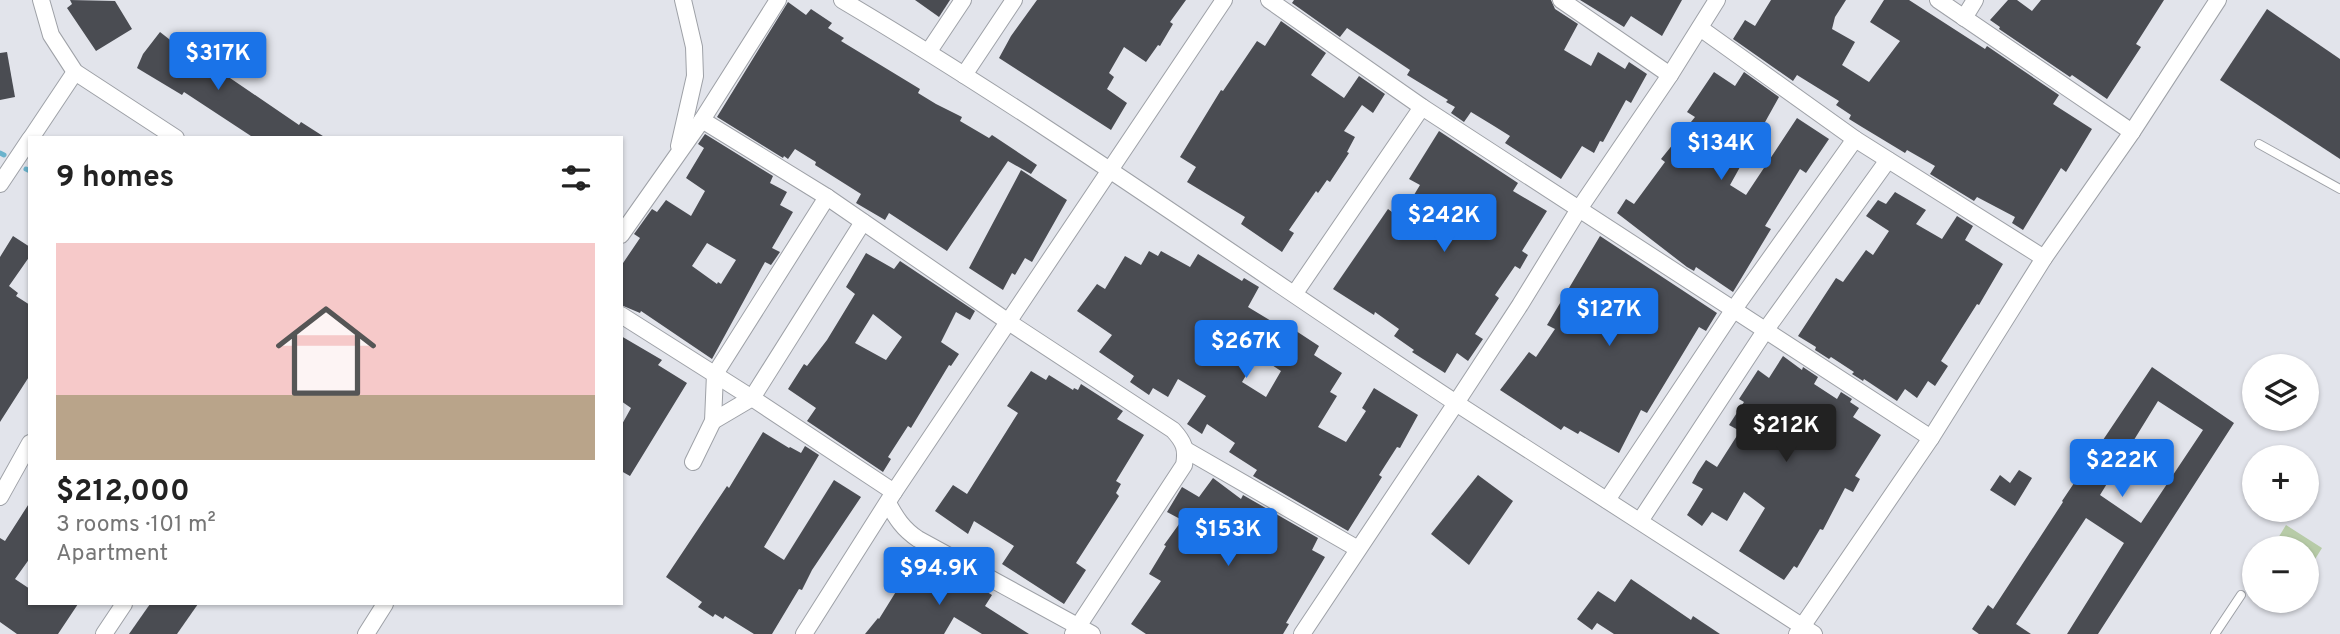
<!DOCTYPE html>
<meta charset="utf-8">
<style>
body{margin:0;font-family:Overpass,sans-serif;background:#f6f6f6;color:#222;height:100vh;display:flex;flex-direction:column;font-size:26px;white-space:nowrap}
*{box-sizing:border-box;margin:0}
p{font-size:23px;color:#767676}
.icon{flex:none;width:38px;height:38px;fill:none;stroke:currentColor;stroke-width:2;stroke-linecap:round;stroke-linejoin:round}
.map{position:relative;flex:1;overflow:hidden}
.drawer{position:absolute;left:28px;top:136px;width:595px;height:469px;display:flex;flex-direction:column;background:#fff;border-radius:0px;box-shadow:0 2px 5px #0004}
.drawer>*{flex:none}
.buttons{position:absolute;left:2242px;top:354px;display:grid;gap:14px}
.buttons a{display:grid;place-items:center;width:77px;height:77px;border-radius:50%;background:#fff;box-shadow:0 2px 5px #0004;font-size:35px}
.price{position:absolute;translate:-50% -60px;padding:0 16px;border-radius:7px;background:#1a73e8;color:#fff;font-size:23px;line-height:46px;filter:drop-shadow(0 2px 4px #0008)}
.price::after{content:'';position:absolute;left:50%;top:42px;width:21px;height:16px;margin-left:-10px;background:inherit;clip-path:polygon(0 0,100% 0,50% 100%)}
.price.active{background:#222;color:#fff}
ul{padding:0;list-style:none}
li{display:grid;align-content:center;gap:14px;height:371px;padding:0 28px}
li span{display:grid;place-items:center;height:217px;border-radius:0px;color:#555}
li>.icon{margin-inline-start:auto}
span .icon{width:126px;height:126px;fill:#fffc;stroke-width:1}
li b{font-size:30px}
h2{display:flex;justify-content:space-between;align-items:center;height:84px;padding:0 28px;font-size:30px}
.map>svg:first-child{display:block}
.green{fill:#b7cba7}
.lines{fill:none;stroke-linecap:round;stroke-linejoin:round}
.stream{stroke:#6bb3cc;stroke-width:5}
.building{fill:#4a4c52;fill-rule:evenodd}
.service-casing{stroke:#9ea1a7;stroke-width:10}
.minor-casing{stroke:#9ea1a7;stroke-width:18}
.service{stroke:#fff;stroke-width:8}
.minor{stroke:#fff;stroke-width:16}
</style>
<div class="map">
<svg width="2340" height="634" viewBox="0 0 2340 634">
<rect width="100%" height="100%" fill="#e2e4eb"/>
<!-- green -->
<polygon class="green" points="2286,525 2322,548 2307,572 2306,548 2272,548"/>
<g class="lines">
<!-- stream -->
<g class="stream">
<polyline points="0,153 4,155"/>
<polyline points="26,169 30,171"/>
</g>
</g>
<!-- building -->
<g class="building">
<polygon points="70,0 115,1 132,29 96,51 67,8 72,4"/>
<polygon points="915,0 950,0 939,17"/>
<polygon points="1037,0 1186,0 1170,22 1173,24 1160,46 1158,45 1146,62 1124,47 1109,73 1114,77 1107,89 1127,103 1111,130 999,58 1011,36"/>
<polygon points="1294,0 1551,0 1555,9 1578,24 1564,50 1591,66 1598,52 1625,69 1629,62 1647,74 1631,103 1626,100 1603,142 1600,141 1594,153 1582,146 1561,179 1505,143 1510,136 1494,126 1471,112 1464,122 1451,113 1455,107 1446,102 1448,100 1407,75 1410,70 1347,28 1340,37 1292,3"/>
<polygon points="1580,0 1682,0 1662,36 1631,16 1624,27"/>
<polygon points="1771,0 1846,0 1835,17 1832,29 1855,42 1842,65 1869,82 1900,41 1870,22 1884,0 1909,0 1985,49 1987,46 2059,95 2053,104 2092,129 2066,172 2061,168 2023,230 2012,223 2015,217 1977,197 1974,201 1930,174 1935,166 1907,150 1905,153 1862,127 1849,119 1851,115 1836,105 1839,101 1797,75 1793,81 1733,39 1745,20 1755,26"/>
<polygon points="2008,0 2017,0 2032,11 2041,0 2164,0 2136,44 2141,47 2107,99 2072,75 2070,77 1999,29 2000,27 1990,20"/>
<polygon points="788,2 806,15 811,9 832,23 828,28 844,38 841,41 920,89 918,93 936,104 962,117 960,121 989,138 992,135 1037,165 1031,174 1008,161 947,251 889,213 885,220 856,203 861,194 815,165 816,162 795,149 788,159 784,156 783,158 717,117"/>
<polygon points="2267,9 2340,59 2340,159 2220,80"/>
<polygon points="1281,21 1326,53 1311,75 1344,98 1359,76 1385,94 1373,113 1362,105 1344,131 1355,137 1347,152 1349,153 1330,182 1327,180 1318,193 1316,191 1289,230 1294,233 1282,252 1241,224 1245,217 1187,182 1196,167 1180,157 1221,90 1223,91 1257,41 1265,46"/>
<polygon points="160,32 183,50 186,48 299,125 301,122 326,138 254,138 184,92 182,95 137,68 143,54"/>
<polygon points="7,52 15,97 0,100 0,53"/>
<polygon points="1714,72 1735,86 1744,72 1779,97 1730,185 1746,195 1797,118 1829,139 1806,173 1800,169 1765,226 1771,229 1733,292 1696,267 1694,271 1687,267 1617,213 1626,199 1634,204 1665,162 1661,159 1695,117 1687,112"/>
<polygon points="1439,131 1518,183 1513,191 1547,211 1522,251 1528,255 1520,269 1515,266 1495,295 1499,298 1475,334 1483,339 1468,361 1457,353 1445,373 1412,352 1414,350 1394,336 1399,329 1375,312 1374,315 1333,289 1388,209 1400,218 1420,185 1409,179"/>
<path d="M705,134l68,42 -3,7 17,9 -7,13 13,7 -21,36 8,4 -9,13 -6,-3 -53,97 -71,-48 -1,2 -19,-8v-39l19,-28 -6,-4 18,-25 5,3 9,-12 25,16 14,-25 -19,-13 18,-30 -6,-4zM707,243l29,17 -15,24 -3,-2 -1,2 -25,-18z"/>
<polygon points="1021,170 1067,200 1032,262 1025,258 1015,275 1012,273 1003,290 969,268"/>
<polygon points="1895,192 1926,210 1916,224 1942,239 1957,216 1973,226 1965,240 2003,264 1979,305 1977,304 1941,361 1948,366 1935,386 1928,381 1917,398 1905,389 1897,401 1864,379 1863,381 1852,374 1854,372 1831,357 1829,359 1815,350 1816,347 1798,336 1836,278 1843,282 1866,250 1873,255 1889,231 1866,216 1878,200 1886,204"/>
<polygon points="13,236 30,247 30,256 9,286 18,293 16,296 30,305 30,375 0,422 0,257"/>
<polygon points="1600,236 1717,313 1706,331 1699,327 1647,413 1641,410 1619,453 1580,431 1578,434 1564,426 1561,430 1500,390 1529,352 1536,357 1555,329 1547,325"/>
<path d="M1149,251l9,5 3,-5 29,16 8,-13 44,27 2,-3 15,9 -11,20 40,24 2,-4 29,19 -5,9 28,18 -12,19 7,4 -19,31 28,15 20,-31 -4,-3 12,-20 44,27 -18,33 -3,-1 -18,28 3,2 -34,54 -95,-55 4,-6 -28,-18 6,-9 -28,-19 -5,10 -15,-10 19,-28 -28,-17 -10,18 -15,-9 -4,7 -19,-13 4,-6 -35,-24 13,-17 -35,-24 20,-27 8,5 20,-33 16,9zM1258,356l23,15 -15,26 -24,-15z"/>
<path d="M866,253l28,16 6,-8 75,50 -5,9 -14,-8 -15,30 18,12 -8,12 -2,-1 -38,63 -3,-2 -20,31 3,2 -8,13 -76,-51 9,-13 -28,-19 16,-25 3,2 20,-26 28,-46 -9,-7zM873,314l29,23 -16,23 -31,-17z"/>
<polygon points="621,336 662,360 658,365 687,383 630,476 621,471 621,426 631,408 621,401"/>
<polygon points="1783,356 1802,370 1803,367 1818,377 1814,384 1837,399 1841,392 1852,399 1850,402 1859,408 1853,417 1881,435 1855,476 1860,479 1853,492 1845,488 1823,530 1820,529 1797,568 1794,566 1784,580 1739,551 1765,508 1744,492 1727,521 1712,512 1702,526 1687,515 1703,489 1692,483 1698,472 1706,460 1717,467 1740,431 1729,425 1744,402 1739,399 1758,370 1769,378"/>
<path d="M2152,367l82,56 -136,211h-31l57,-91 -38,-25 -70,106 15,10h-52l-7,-5 16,-24 5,4 70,-107 -1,-1zM2158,401l45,29 -62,93 -41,-28z"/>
<polygon points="1031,371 1046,380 1049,375 1073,390 1074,388 1078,390 1081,384 1123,411 1117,419 1144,435 1116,481 1121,484 1116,493 1119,496 1076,563 1086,570 1064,604 1002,564 1014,546 974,521 968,534 935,511 953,485 967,494 1018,413 1007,406"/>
<polygon points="763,432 789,448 790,447 801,453 805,446 819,455 764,547 784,560 834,480 861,497 812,570 802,590 799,589 772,634 754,634 725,616 723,619 715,614 713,617 698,607 702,602 666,577 727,486 729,488"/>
<polygon points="2019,470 2032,478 2015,506 1990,490 2000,475 2010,483"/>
<polygon points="1478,475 1513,501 1469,565 1431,534"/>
<polygon points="1213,478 1241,499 1243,495 1318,538 1312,550 1325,557 1286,623 1289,624 1283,634 1146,634 1131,624 1161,581 1149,574 1166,546 1164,545 1182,520 1167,512 1182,487 1199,497"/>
<polygon points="30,502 30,558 15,579 30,589 30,604 78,604 58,634 17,634 0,622 0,538 5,541"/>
<polygon points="915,561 949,582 955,572 992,595 985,606 1029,634 982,634 954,617 944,634 865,634 878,618 879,619"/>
<polygon points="1631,579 1691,620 1693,616 1720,634 1614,634 1597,623 1592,630 1577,619 1598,591 1615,602"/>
<polygon points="150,604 198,604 177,634 129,634"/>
</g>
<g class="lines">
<!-- service casing -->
<g class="service-casing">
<g id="service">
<polyline points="2259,144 2340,189"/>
<polyline points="2215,634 2241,595"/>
</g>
</g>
<!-- minor casing -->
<g class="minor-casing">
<g id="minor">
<polyline points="41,0 51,35 75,72 176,138"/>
<path d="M842,0c211,125 410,269 614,403 119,78 239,153 358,231"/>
<polyline points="1269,0 1422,107 1931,438"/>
<polyline points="1561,0 1670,75"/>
<polyline points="1938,0 2132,132"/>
<polyline points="1964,18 1975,0"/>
<polyline points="1700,28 1855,139 2044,258"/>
<polyline points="929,51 963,0"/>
<polyline points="964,75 1014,0"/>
<path d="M702,120l125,77 183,126 163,107c11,12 14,19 11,35l-111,169"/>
<polyline points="31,138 75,72"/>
<polyline points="679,146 695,76 694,47 683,0"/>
<polyline points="0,184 30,139"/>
<polyline points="621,235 702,120 778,0"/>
<polyline points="1295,293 1422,107"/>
<polyline points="621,315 752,398 894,492"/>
<polyline points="713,421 752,398 863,222"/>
<polyline points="1186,450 1358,549"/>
<polyline points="693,462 713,421 715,374 827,197"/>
<polyline points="0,497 30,443"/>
<polyline points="1607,500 1734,309 1855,139"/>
<path d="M888,503c8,15 15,26 30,36l174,95"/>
<polyline points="1640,521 1765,331 1888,160"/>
<polyline points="104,634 124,604"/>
<polyline points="366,634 385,604"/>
<polyline points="804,634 894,492 1224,0"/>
<polyline points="1302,634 1456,403 1520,305 1579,209 1670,75 1717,0"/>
<polyline points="1797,634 1931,438 2044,258 2132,132 2218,0"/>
</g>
</g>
<!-- service -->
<use href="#service" class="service"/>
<!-- minor -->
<use href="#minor" class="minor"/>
</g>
</svg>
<div class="buttons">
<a><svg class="icon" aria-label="layers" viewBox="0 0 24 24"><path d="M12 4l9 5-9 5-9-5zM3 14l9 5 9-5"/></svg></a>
<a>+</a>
<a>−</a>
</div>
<b class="price" style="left:218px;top:92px">$317K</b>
<b class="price" style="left:1721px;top:182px">$134K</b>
<b class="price" style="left:1444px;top:254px">$242K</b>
<b class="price" style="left:1609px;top:348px">$127K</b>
<b class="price" style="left:1246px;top:380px">$267K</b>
<b class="price active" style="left:1786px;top:464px">$212K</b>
<b class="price" style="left:2122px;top:499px">$222K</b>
<b class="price" style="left:1228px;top:568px">$153K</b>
<b class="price" style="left:939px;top:607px">$94.9K</b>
<section class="drawer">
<h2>9 homes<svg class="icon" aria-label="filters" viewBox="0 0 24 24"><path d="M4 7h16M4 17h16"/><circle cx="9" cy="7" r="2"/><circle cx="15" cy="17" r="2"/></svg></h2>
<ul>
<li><span style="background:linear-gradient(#f6c9c9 70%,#b9a48a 0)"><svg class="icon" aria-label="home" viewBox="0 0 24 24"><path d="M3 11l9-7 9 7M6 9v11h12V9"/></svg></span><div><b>$212,000</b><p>3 rooms · 101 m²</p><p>Apartment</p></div></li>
</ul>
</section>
</div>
